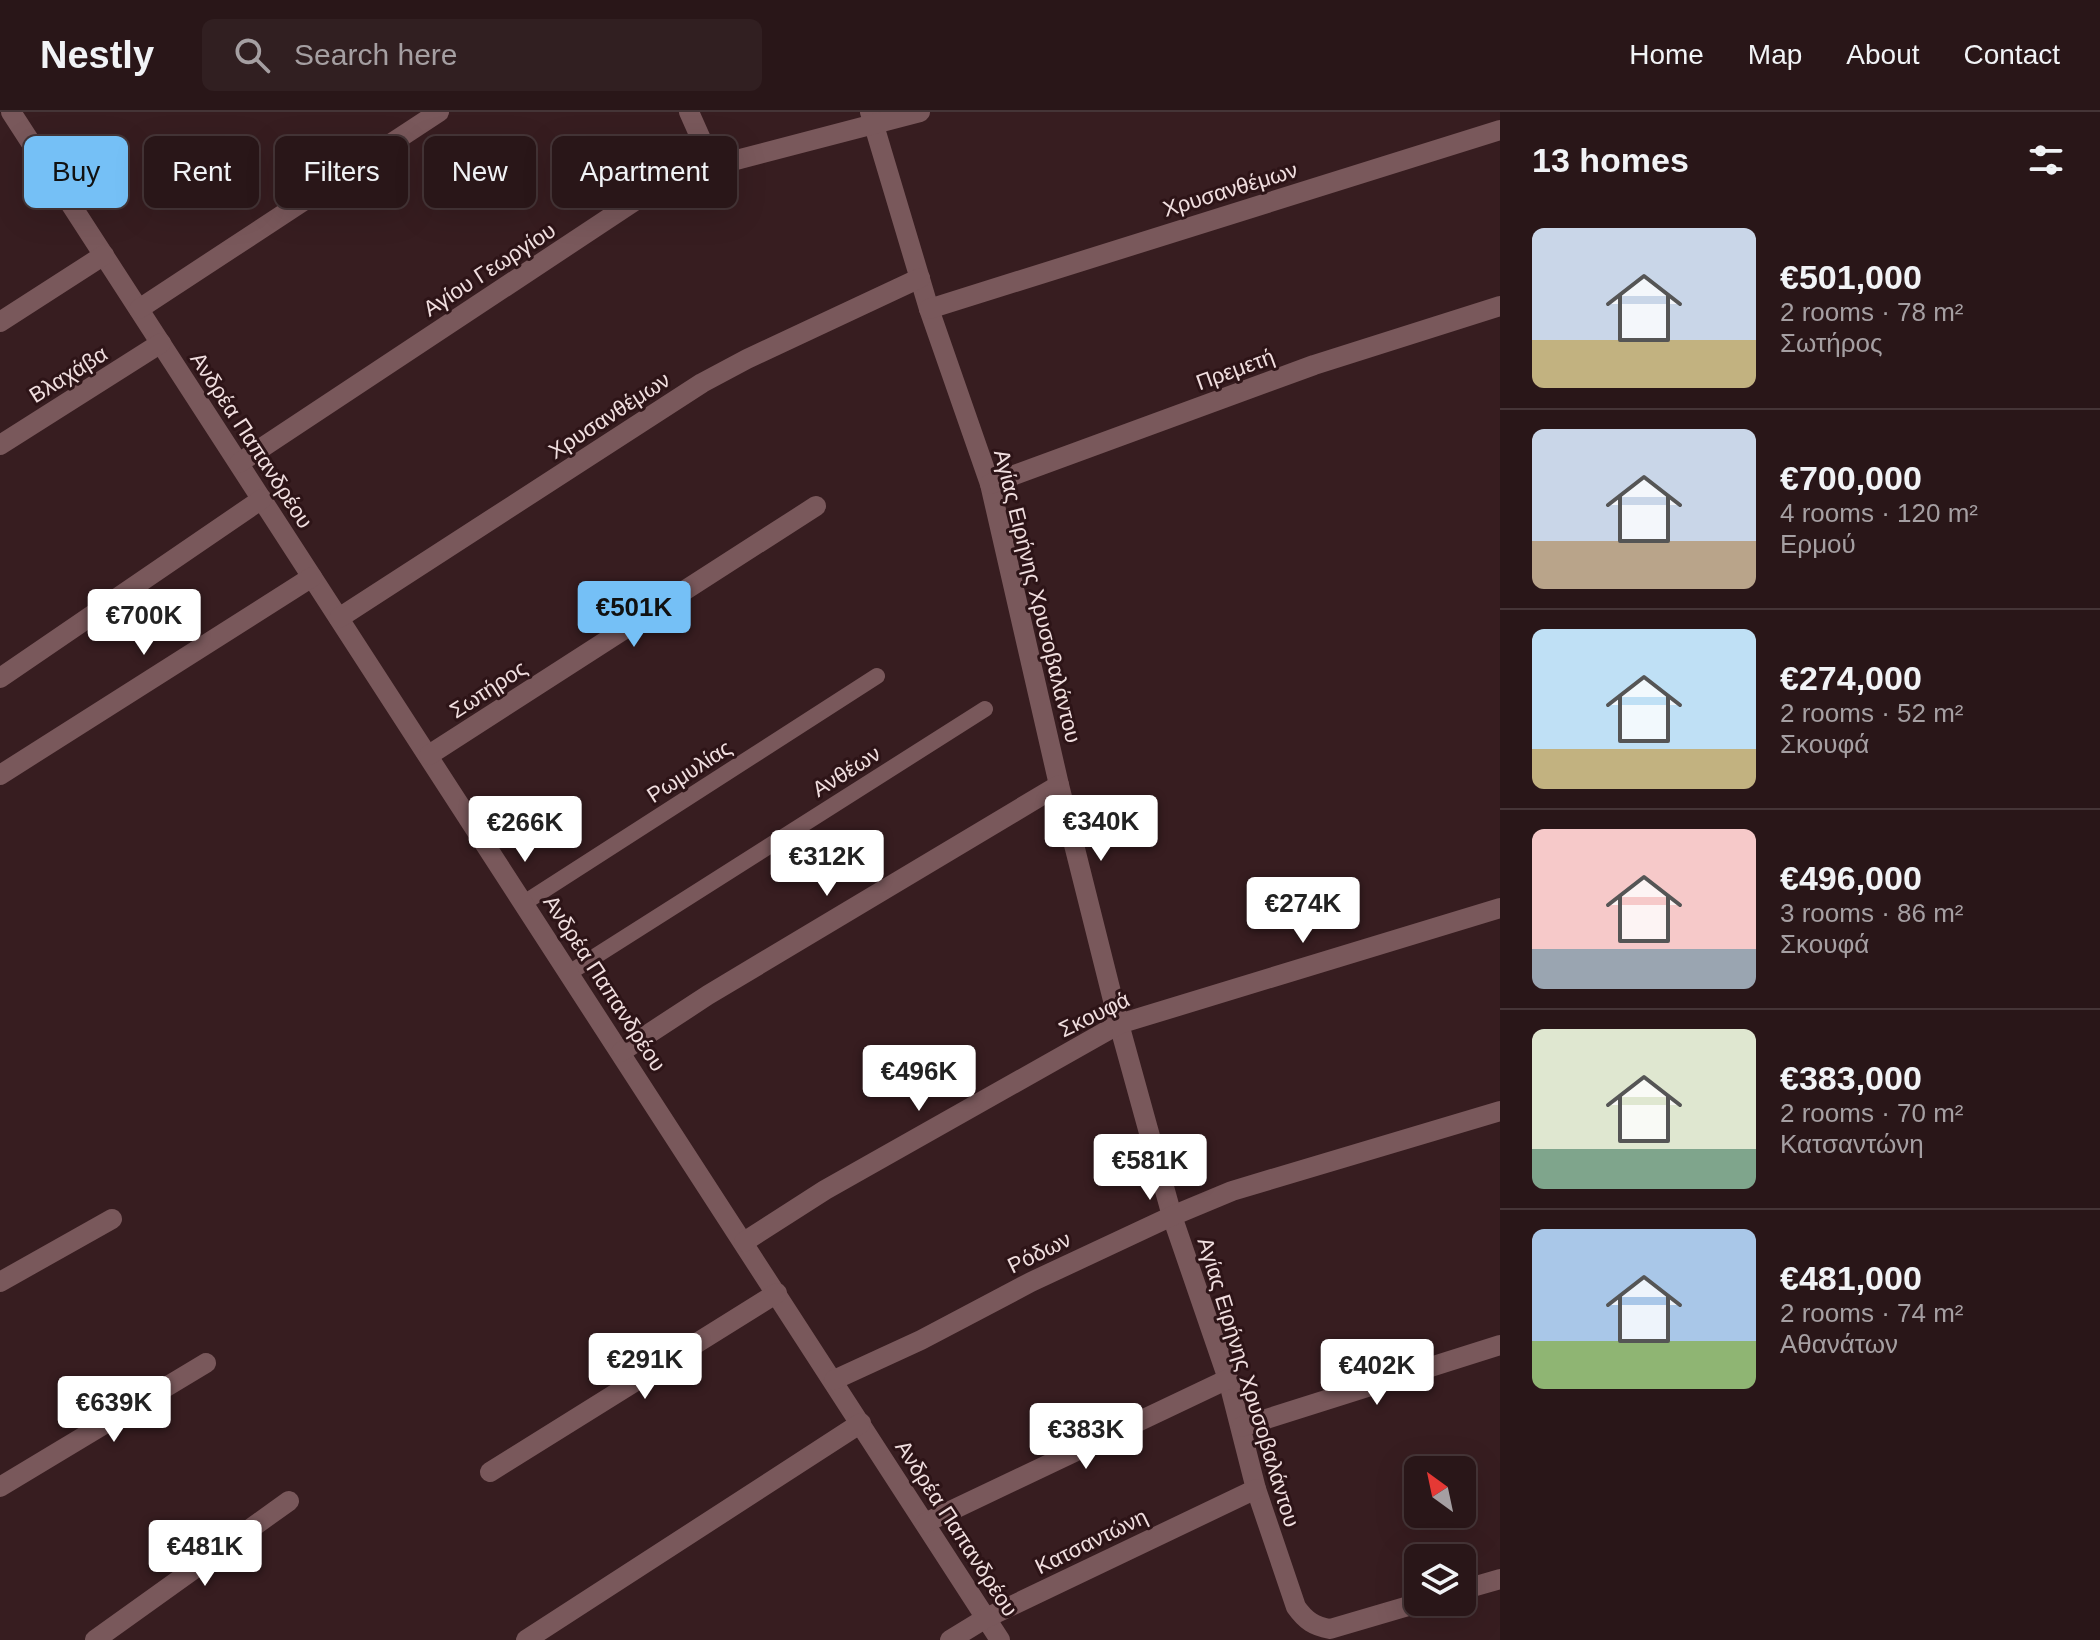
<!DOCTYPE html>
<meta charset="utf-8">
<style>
body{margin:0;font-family:Helvetica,sans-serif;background:#311f21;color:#f1f3f6;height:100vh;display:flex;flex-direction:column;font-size:30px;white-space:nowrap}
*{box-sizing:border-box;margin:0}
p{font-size:26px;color:#a59fa2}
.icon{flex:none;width:44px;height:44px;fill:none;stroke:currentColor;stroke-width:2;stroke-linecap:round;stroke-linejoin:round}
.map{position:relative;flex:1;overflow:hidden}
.drawer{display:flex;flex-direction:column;background:#291618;width:600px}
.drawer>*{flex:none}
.banner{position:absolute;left:24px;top:24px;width:760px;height:72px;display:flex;gap:16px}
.needle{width:52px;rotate:327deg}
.buttons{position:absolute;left:1404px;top:1344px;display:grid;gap:16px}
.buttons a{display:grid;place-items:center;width:72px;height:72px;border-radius:12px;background:#291618;box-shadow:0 8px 32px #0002,0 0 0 2px #453537;font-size:40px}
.price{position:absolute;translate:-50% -68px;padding:0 18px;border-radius:8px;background:#fff;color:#222;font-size:26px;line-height:52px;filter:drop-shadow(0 2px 4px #0008)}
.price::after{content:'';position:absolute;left:50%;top:48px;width:24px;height:18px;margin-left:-12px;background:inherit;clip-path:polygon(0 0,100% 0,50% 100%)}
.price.active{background:#75c0f6;color:#111}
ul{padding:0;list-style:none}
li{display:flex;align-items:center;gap:24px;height:200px;padding:0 32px}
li+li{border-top:2px solid #453537}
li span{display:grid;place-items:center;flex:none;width:224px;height:160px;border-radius:12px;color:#555}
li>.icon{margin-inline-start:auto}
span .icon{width:96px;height:96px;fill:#fffc;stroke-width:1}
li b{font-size:34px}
h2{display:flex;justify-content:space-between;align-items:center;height:96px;padding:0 32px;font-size:34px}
.chip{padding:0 28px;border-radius:12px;background:#291618;box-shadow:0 8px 32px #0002,0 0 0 2px #453537;font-size:28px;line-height:72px}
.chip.active{background:#75c0f6;color:#111}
header{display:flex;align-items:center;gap:48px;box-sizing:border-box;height:112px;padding:0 40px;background:#291618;border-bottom:2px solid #453537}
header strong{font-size:38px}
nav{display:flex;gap:44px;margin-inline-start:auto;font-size:28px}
.search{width:560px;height:72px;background:#311f21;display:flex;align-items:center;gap:20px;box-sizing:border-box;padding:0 28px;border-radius:12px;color:#a59fa2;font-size:30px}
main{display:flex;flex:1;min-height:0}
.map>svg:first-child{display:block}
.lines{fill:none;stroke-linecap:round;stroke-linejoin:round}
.lane{stroke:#79585b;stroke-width:16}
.street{stroke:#79585b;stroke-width:20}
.labels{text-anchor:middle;stroke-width:6;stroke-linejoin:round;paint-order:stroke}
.street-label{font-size:22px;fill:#f0dedf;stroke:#2d1417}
</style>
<header>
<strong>Nestly</strong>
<div class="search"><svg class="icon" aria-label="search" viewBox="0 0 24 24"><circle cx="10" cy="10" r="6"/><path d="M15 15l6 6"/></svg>Search here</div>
<nav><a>Home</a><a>Map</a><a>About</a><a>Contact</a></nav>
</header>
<main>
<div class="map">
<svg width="1500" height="1528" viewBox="0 0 1500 1528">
<rect width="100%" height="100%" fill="#371d20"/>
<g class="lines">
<!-- lane -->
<g class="lane">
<polyline points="524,791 877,564"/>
<polyline points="569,861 985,597"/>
</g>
<!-- street -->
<g class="street">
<polyline points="11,0 1000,1528"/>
<polyline points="689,0 713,54"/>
<path d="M870,0l59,197 61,175 69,301 60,239 53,192 56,163 28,110 40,118c10,14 18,19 34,22l92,-27"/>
<polyline points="139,197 439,0"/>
<polyline points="929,197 1500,18"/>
<polyline points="0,210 104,143"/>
<polyline points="0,333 161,231"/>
<polyline points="239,351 671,65 920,0"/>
<polyline points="990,372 1314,253 1500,194"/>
<polyline points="339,506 702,271 747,247 920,166"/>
<polyline points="0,566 262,387"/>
<polyline points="429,643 816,394"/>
<polyline points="0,663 312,465"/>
<polyline points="621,940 708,883 1059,673"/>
<polyline points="744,1130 825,1078 1119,912 1500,796"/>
<polyline points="0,1170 112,1107"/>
<polyline points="834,1268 921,1228 1031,1170 1172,1104 1232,1079 1500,999"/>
<polyline points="1241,1315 1500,1233"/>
<polyline points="490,1360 777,1181"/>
<polyline points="0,1375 206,1251"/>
<polyline points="925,1411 1228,1267"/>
<polyline points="1462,1478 1500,1467"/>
<polyline points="95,1528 289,1389"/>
<polyline points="526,1528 861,1311"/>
<polyline points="950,1528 986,1506 1256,1377"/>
</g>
</g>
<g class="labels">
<!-- street labels -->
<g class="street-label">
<text transform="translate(1230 77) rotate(-17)" y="8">Χρυσανθέμων</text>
<text transform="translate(489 157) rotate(-33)" y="8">Αγίου Γεωργίου</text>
<text transform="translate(1235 257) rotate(-20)" y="8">Πρεμετή</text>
<text transform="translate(68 262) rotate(-32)" y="8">Βλαχάβα</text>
<text transform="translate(609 303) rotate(-33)" y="8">Χρυσανθέμων</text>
<text transform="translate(252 328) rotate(57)" y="8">Ανδρέα Παπανδρέου</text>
<text transform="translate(1038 484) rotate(76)" y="8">Αγίας Ειρήνης Χρυσοβαλάντου</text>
<text transform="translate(488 577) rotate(-33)" y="8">Σωτήρος</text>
<text transform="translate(689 659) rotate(-33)" y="8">Ρωμυλίας</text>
<text transform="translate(846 659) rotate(-32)" y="8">Ανθέων</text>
<text transform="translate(605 871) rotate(57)" y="8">Ανδρέα Παπανδρέου</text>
<text transform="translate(1094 902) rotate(-26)" y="8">Σκουφά</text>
<text transform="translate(1039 1140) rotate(-26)" y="8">Ρόδων</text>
<text transform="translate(1249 1270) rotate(73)" y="8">Αγίας Ειρήνης Χρυσοβαλάντου</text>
<text transform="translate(957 1416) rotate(57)" y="8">Ανδρέα Παπανδρέου</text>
<text transform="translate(1091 1429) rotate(-26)" y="8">Κατσαντώνη</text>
</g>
</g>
</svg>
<div class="buttons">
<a><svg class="needle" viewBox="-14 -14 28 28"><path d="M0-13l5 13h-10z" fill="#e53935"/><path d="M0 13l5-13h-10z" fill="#a59fa2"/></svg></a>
<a><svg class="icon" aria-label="layers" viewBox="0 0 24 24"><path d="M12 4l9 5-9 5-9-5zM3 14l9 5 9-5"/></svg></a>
</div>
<b class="price active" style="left:634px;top:537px">€501K</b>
<b class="price" style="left:144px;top:545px">€700K</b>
<b class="price" style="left:1101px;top:751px">€340K</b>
<b class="price" style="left:525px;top:752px">€266K</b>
<b class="price" style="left:827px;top:786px">€312K</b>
<b class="price" style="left:1303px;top:833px">€274K</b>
<b class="price" style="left:919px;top:1001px">€496K</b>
<b class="price" style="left:1150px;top:1090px">€581K</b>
<b class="price" style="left:645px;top:1289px">€291K</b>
<b class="price" style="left:1377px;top:1295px">€402K</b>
<b class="price" style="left:114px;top:1332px">€639K</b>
<b class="price" style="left:1086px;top:1359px">€383K</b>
<b class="price" style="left:205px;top:1476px">€481K</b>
<div class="banner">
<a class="chip active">Buy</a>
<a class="chip">Rent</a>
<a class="chip">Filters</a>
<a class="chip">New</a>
<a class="chip">Apartment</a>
</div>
</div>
<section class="drawer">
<h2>13 homes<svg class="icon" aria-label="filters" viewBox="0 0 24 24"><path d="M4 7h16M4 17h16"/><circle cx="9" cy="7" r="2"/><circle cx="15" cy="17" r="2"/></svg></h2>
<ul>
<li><span style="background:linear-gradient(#c9d6e8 70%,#c2b280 0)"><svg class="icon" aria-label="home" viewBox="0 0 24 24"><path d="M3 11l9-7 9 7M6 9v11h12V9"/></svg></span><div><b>€501,000</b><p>2 rooms · 78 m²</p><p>Σωτήρος</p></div></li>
<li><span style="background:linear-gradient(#c9d6e8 70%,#b9a48a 0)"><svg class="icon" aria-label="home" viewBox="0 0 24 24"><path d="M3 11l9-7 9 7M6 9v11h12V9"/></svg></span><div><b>€700,000</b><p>4 rooms · 120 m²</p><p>Ερμού</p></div></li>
<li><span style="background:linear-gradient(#bfe0f5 75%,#c2b280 0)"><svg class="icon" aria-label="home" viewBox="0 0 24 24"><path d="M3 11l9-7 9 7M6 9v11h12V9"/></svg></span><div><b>€274,000</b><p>2 rooms · 52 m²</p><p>Σκουφά</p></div></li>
<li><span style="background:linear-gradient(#f6c9c9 75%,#9aa5b1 0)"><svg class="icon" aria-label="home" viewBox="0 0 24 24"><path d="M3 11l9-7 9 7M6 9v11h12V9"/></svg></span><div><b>€496,000</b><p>3 rooms · 86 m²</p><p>Σκουφά</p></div></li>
<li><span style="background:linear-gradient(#dfe7d0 75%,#7fa58c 0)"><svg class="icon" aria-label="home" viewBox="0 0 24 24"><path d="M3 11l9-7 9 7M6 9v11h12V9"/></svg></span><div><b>€383,000</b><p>2 rooms · 70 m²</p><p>Κατσαντώνη</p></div></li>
<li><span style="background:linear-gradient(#a9c7e8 70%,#8fb573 0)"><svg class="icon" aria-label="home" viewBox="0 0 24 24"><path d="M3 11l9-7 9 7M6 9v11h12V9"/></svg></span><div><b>€481,000</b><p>2 rooms · 74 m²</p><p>Αθανάτων</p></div></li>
</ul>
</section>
</main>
